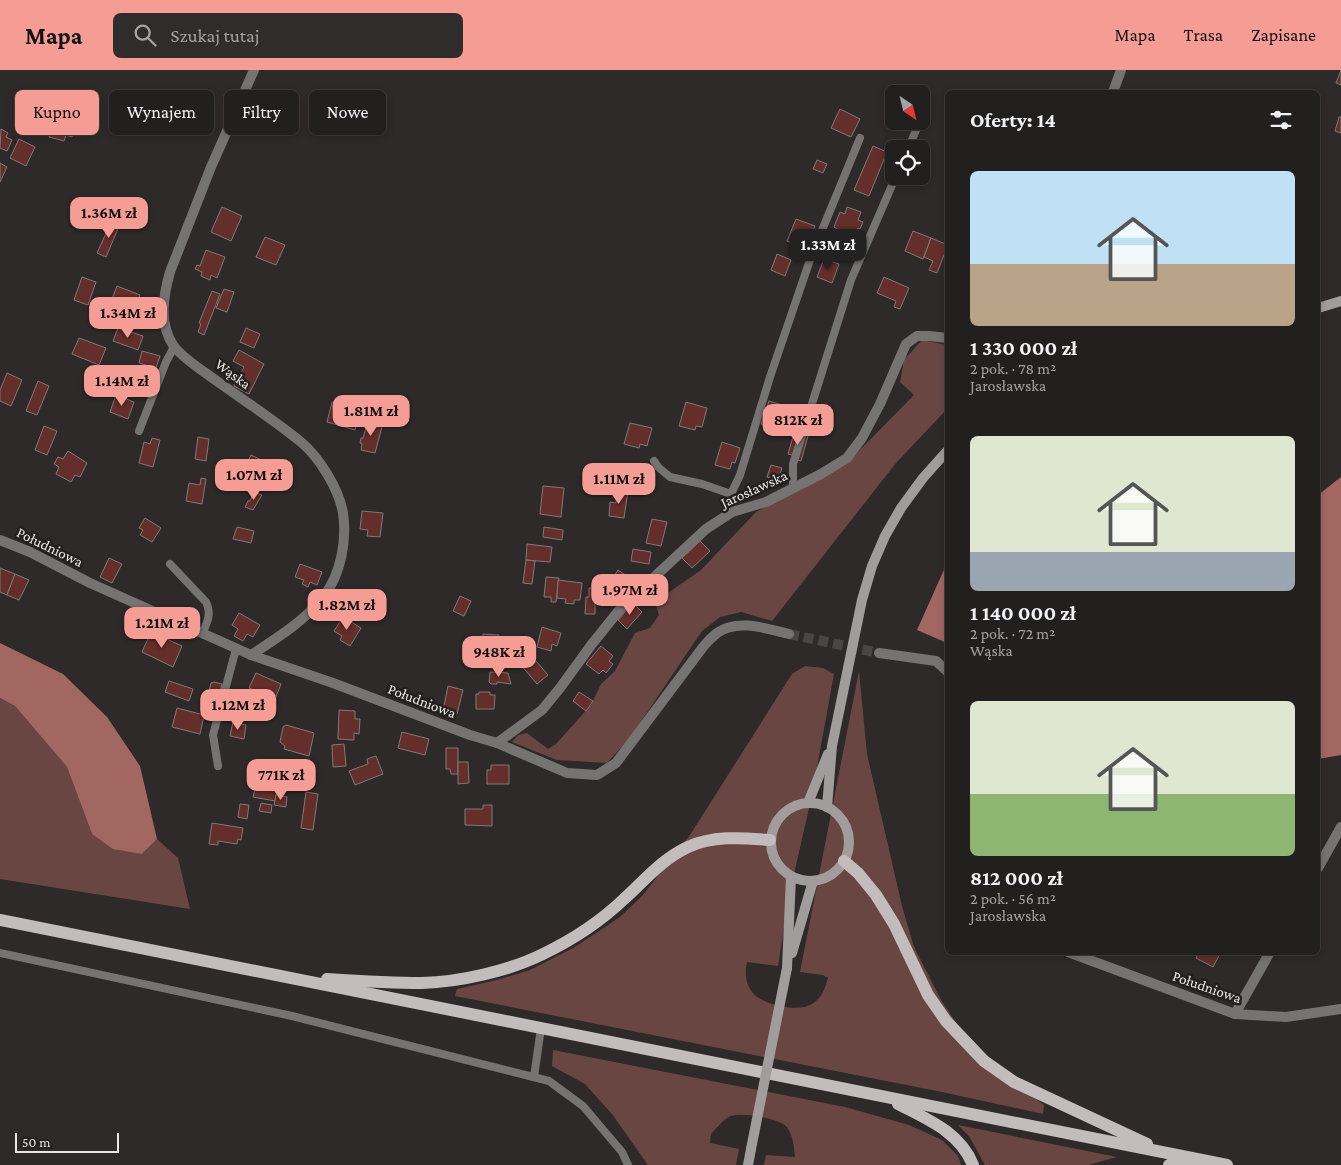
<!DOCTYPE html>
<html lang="pl">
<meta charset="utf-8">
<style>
body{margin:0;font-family:"Crimson Pro",serif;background:#2e2d2c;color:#f1f3f6;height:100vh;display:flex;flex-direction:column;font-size:19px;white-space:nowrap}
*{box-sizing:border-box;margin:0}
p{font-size:16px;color:#a2a3a4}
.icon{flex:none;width:28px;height:28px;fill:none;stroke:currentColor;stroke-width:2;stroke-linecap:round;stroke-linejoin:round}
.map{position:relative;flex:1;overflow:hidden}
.panel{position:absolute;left:945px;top:20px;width:375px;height:865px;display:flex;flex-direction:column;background:#22201f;border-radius:8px;box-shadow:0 2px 8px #0003,0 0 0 1px #3f3e3d}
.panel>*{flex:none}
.hud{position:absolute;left:15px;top:20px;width:475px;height:45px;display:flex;gap:10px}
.needle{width:32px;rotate:145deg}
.fabs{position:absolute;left:885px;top:15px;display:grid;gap:10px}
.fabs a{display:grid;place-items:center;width:45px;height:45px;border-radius:8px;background:#22201f;box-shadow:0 2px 8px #0003,0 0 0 1px #3f3e3d;font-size:25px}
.scale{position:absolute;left:15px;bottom:12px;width:104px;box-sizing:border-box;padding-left:5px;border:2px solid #eae7e6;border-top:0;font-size:14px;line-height:18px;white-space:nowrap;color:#eae7e6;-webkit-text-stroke:4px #252020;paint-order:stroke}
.price{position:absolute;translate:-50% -42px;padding:0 11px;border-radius:10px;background:#f59c94;color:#111;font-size:16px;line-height:32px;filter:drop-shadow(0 1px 2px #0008)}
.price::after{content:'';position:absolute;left:50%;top:30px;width:15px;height:11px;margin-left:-8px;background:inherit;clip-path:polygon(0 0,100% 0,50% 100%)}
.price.on{background:#222;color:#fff}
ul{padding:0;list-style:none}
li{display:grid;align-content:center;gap:10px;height:265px;padding:0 25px}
li span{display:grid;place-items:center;height:155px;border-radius:8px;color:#555}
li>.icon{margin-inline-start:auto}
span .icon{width:90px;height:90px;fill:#fffc;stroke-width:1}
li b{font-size:21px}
h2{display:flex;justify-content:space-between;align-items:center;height:60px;padding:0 25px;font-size:21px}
.tag{padding:0 18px;border-radius:8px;background:#22201f;box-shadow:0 2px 8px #0003,0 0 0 1px #3f3e3d;font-size:18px;line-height:45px}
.tag.on{background:#f59c94;color:#111}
header{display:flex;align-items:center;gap:30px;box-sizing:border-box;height:70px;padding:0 25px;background:#f59c94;color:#111}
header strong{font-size:24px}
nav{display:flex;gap:28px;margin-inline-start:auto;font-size:18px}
.search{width:350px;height:45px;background:#2e2d2c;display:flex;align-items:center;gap:12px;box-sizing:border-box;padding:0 18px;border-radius:8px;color:#a2a3a4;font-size:19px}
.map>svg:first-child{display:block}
.green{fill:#6a4643}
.water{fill:#a36762}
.building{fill:#642e2a;stroke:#7f7a79}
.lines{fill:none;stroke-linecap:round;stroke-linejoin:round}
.street-tunnel{stroke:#4a4645;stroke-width:10;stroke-dasharray:10 5;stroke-linecap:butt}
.lane{stroke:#767473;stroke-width:8}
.street{stroke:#767473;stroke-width:10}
.secondary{stroke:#a19d9c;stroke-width:10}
.primary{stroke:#c2bdbc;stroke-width:12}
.secondary-bridge{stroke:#a19d9c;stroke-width:10}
.labels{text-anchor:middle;stroke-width:5;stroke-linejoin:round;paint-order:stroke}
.street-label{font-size:15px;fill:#eae7e6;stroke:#252020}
</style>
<header>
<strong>Mapa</strong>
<div class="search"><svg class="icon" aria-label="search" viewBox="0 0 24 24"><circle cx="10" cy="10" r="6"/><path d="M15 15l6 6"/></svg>Szukaj tutaj</div>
<nav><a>Mapa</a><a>Trasa</a><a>Zapisane</a></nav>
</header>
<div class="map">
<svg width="1341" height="1095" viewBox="0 0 1341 1095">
<rect width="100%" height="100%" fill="#2e2a29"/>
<!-- green -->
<g class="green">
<polygon points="922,270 947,275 947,339 896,393 772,551 741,542 720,547 702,561 629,669 607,693 557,690 512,672 518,665 527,663 548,679 556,674 591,635 601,614 615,601 635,563 650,558 659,545 655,532 701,500 756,442 830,403 850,390 914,325 900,312 904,290"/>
<path d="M805,596l18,2 11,6 -22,121 -23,101 -11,70 -31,-4c-2,9 -2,21 5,30 10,13 47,21 60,12 10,-6 13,-16 16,-26l-5,-3 -23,-3 59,-301 8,83 35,152 12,41 27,53 18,27 51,52 34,26 -1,9 -101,-22 -487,-96 2,-7 40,-9 33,-10 45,-23 45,-30 22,-21 48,-61 102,-161z"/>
<polygon points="0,628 15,636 67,697 92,764 142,784 157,769 178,788 190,839 0,809"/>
<path d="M553,980l292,57 64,18 33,15 16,16 3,9h-197l2,-10 29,2c-1,-10 -2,-22 -8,-30 -9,-9 -45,-15 -56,-11 -7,2 -15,13 -20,18l-1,9 29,6 -3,16h-88l-36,-51 -27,-30 -33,-18z"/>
<polygon points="958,1055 1117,1087 1088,1095 985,1095 969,1066"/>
</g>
<!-- water -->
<g class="water">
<polygon points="1341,407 1341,685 1318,689 1318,425"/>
<polygon points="947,493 948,573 947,573 917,560"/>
<polygon points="0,573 63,604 107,647 140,696 157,769 142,784 113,779 92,764 67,697 15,636 0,628"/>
</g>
<!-- building -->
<g class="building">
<polygon points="1341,0 1341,15 1336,13"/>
<polygon points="840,39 860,49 851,67 831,58"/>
<polygon points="39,42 48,44 47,52 37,50"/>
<polygon points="52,43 64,47 63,50 76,54 72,67 66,65 64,71 49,67 51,61 47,60"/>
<polygon points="1339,47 1341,47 1341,63 1335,61"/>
<polygon points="1,59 8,63 6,67 12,70 7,81 0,78"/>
<polygon points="19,69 35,77 26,96 10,88"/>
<polygon points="873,76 887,82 869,126 854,120"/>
<polygon points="817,90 827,94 823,103 813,99"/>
<polygon points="0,93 7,97 0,112"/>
<polygon points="222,137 242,146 231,171 211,162"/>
<polygon points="847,137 861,142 858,150 863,152 860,159 858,158 854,167 857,168 854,175 847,173 846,174 834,167 837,159 834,157 840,142 845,144"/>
<polygon points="796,149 815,156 805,179 787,171"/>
<polygon points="112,150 120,154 106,187 97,183"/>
<polygon points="913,161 931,168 923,189 905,181"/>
<polygon points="265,167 285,175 276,195 256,187"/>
<polygon points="931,168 948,175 937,203 929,200 933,191 924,187"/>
<polygon points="206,180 225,187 217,208 211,205 210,210 201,206 202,202 195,199 197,195 200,196"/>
<polygon points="777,184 791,190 785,206 771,200"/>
<polygon points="824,189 839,194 832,213 817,207"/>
<polygon points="82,207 96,212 88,235 74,230"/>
<polygon points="884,207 909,218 900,239 894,237 896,231 877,223"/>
<polygon points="117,216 140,225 133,242 120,237 118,241 109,237"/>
<polygon points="224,219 234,222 227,242 216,238"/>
<polygon points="212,221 220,224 204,265 198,262 201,254 199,253"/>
<polygon points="118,258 143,266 138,280 113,271"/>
<polygon points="246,258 260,264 254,278 240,272"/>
<polygon points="79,268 106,278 99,295 72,284"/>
<polygon points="239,280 264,294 249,324 234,316 244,297 233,291"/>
<polygon points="142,281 160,286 156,298 139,293"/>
<polygon points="7,303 22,310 11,336 0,331 0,320"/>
<polygon points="38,311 49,316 37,345 26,341"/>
<polygon points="116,325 134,332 128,349 110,342"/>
<polygon points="769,331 789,337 783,357 774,354 772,358 761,354"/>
<polygon points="332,332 361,340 355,360 327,352"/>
<polygon points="686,332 707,338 702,357 696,356 695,360 679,356"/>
<polygon points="373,350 383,353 375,383 361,380 362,374 360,373 361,368 363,368 367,354 372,355"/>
<polygon points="630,353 652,358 647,376 640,374 639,378 624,374"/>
<polygon points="44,356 57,361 47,385 35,380"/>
<polygon points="794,363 808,366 801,391 796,389 797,386 788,384"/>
<polygon points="198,367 209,369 206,391 195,389"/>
<polygon points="152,368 160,370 153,397 139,393 144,372 150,374"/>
<polygon points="722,372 740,378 735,393 732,392 730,399 715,395"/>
<polygon points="68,381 87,393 80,407 75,405 71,412 56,404 59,397 54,394 58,387 63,389"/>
<polygon points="251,385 270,394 261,414 241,406"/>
<polygon points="771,395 782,398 778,410 767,407"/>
<polygon points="621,397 635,399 634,407 639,408 636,422 618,419"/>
<polygon points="201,408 206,409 202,434 186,431 189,413 200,415"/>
<polygon points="543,416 564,418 561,447 540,444"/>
<polygon points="617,419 628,421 624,448 609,446 610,432 616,433"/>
<polygon points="254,422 262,425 253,440 245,437 248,431 250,431"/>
<polygon points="362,441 383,443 380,467 367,466 368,460 360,459"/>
<polygon points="145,448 161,458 152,472 140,465 143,460 139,458"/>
<polygon points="652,449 667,452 661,476 646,473"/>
<polygon points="237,457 254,461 251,473 233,469"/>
<polygon points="544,457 563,460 562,470 543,467"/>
<polygon points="700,471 710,481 692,498 682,488"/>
<polygon points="527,474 552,477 550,492 526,490"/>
<polygon points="633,479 651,482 649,494 631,491"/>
<polygon points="109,488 122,494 112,513 100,507"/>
<polygon points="526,490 535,491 532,514 523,513"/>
<polygon points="300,494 322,502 317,515 310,512 308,517 302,514 304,510 295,507"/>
<polygon points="0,498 15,504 7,525 0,522"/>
<polygon points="618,500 630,508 626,514 630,516 625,524 622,522 614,531 605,525 607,521 605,520"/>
<polygon points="15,504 29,510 19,530 7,525"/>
<polygon points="546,507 559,508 556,532 551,532 551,527 544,527"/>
<polygon points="558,510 582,513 580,530 574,530 574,534 565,533 566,529 557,528"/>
<polygon points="589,518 595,518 595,544 585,544 586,527 589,527"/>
<polygon points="460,526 471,531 464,546 453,541"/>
<polygon points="633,533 642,542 627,559 618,550"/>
<polygon points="239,543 260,555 253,567 247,564 243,571 234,566 238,559 232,555"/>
<polygon points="343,547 361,558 350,576 340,570 342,566 334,561"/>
<polygon points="542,557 561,563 557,576 552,574 551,581 537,577"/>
<polygon points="151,562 182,576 173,597 142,582"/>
<polygon points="483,564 499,565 497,598 481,597 482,581 477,581 478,573 482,573"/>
<polygon points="601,576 613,586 609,591 613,594 606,603 603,600 599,604 586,594"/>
<polygon points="531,585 548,605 537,614 520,594"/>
<polygon points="490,602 508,603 511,614 497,612 497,614 491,614 489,612"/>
<polygon points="256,603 281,614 273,634 256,627 259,622 249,618"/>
<polygon points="169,611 193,619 189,631 165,622"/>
<polygon points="214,612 222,614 218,629 208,626 211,613"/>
<polygon points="448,616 463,620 457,644 443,641"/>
<polygon points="479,622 490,622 490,625 495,625 494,639 476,639 476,624 479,624"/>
<polygon points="579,622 593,631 586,641 573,631"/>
<polygon points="177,638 204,645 200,664 172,657"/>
<polygon points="339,640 355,641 355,649 360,649 359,664 354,663 354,670 338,669"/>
<polygon points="233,652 246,655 244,669 230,666"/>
<polygon points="286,655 314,663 309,686 284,679 285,676 280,672 283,657"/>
<polygon points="402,662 429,669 425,685 398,678"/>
<polygon points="344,674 346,696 333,697 332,675"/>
<polygon points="446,678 458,678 458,704 451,704 450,699 446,699"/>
<polygon points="376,686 383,704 355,715 349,701 368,694 367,689"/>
<polygon points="458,692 468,692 469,713 458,714"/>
<polygon points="491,695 509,695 509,714 487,714 487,700 491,700"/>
<polygon points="260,711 278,715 275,731 253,727 256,715 259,716"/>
<polygon points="306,722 318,724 313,760 301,758"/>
<polygon points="276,725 287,727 286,737 274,735"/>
<polygon points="261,733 272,735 271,743 259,741"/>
<polygon points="240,734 249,735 247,749 238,747"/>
<polygon points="483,735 492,735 492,756 465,755 465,739 483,739"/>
<polygon points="212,753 243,758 241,770 238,769 237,774 218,771 218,775 209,774"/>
<polygon points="1199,882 1221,882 1213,897 1196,888"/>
</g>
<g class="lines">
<!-- street-tunnel -->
<polyline class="street-tunnel" points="789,564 879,583"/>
<!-- lane -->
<g class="lane">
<polyline points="921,48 927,35"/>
<polyline points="908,79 920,51"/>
<polyline points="139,361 166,292 174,277"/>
<polyline points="654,391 658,397 670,407 702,414 731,424"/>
<polyline points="793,418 793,394 851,210 896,106"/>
<polyline points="732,442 731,424 740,405 770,307 811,187 860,68"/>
<path d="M170,494l36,38c6,12 1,21 -4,32"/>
<polyline points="218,696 213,665 236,579"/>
<polyline points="0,883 292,946 549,1011 583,1036 622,1082 628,1095"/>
<polyline points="534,1007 541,958"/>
</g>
<!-- street -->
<g class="street">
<polyline points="1113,22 1121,0"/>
<path d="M0,470l30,12 60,31 161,72 82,28 137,52 27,8 70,30 30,2 19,-12 87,-116c4,-5 9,-10 14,-14 20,-15 51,-4 72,1"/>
<polyline points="879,583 936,591 948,602"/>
<path d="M251,585c26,-17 54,-34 73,-59 17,-22 23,-56 19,-83 -4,-24 -24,-56 -42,-71 -28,-23 -58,-42 -87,-63 -12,-9 -32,-21 -41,-34 -14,-21 -10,-49 -3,-73l41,-105 43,-97"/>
<polyline points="497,673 542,640 560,618 592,574 621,538 706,459 732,442 766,432 821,404 847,388 862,368 880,334 906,274 917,266 929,266 948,268"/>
<polyline points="1318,798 1341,757"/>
<polyline points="1068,882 1235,944 1286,947 1341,939"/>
<polyline points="1235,944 1270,882"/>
</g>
<!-- secondary -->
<g class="secondary">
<polyline points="1318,238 1341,231"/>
<circle cx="810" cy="772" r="39"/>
<polyline points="808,733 828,684"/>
<polyline points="827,737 832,676 862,530 872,496 885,466 901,438 923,408 948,380"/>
<polyline points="792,883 813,811"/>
<polyline points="787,898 791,807"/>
<polyline points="748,1095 751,1079"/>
</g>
<!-- primary -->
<g class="primary">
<polyline points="844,791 858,803 876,825 894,854 928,925 946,951 984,991 1014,1012 1147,1074"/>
<polyline points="0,850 1227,1095"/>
<path d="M327,909c31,2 63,4 95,4 37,-1 87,-12 121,-29 29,-14 57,-32 81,-55 21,-19 38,-40 64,-52 26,-12 55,-9 82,-7"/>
<path d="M898,1034c29,15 62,28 75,61"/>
<polyline points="1169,1095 1194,1094"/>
</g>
<!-- secondary-bridge -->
<polyline class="secondary-bridge" points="751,1079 787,898"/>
</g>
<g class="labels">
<!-- street labels -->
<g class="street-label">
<text transform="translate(233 304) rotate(36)" y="5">Wąska</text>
<text transform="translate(754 419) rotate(-24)" y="5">Jarosławska</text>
<text transform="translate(50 477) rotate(26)" y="5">Południowa</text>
<text transform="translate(422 631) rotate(21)" y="5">Południowa</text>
<text transform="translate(1207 917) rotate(19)" y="5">Południowa</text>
</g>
</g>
</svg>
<div class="fabs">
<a><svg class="needle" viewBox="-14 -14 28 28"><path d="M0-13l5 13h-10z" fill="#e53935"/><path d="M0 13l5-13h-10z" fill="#a2a3a4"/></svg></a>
<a><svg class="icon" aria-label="locate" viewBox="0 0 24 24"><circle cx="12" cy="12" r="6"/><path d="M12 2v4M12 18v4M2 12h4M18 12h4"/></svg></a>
</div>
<div class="scale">50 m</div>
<b class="price" style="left:109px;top:169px">1.36M zł</b>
<b class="price on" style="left:828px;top:201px">1.33M zł</b>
<b class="price" style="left:128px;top:269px">1.34M zł</b>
<b class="price" style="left:122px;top:337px">1.14M zł</b>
<b class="price" style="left:371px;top:367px">1.81M zł</b>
<b class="price" style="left:798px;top:376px">812K zł</b>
<b class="price" style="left:254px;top:431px">1.07M zł</b>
<b class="price" style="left:619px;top:435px">1.11M zł</b>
<b class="price" style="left:630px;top:546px">1.97M zł</b>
<b class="price" style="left:347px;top:561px">1.82M zł</b>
<b class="price" style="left:162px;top:579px">1.21M zł</b>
<b class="price" style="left:499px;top:608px">948K zł</b>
<b class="price" style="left:238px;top:661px">1.12M zł</b>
<b class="price" style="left:281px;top:731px">771K zł</b>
<div class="hud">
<a class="tag on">Kupno</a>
<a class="tag">Wynajem</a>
<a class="tag">Filtry</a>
<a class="tag">Nowe</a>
</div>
<section class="panel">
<h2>Oferty: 14<svg class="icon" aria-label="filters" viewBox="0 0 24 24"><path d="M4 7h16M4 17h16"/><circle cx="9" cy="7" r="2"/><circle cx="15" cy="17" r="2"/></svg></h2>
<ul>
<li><span style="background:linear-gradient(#bfe0f5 60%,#b9a48a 0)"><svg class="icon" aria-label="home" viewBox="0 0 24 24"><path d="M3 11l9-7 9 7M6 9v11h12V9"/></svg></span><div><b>1 330 000 zł</b><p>2 pok. · 78 m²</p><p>Jarosławska</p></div></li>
<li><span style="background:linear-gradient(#dfe7d0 75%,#9aa5b1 0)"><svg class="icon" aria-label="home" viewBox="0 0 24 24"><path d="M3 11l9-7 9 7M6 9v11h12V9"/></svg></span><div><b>1 140 000 zł</b><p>2 pok. · 72 m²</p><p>Wąska</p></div></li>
<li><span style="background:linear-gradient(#dfe7d0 60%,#8fb573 0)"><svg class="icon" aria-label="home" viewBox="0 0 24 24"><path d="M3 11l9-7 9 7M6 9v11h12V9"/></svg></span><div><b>812 000 zł</b><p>2 pok. · 56 m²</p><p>Jarosławska</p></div></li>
</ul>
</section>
</div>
